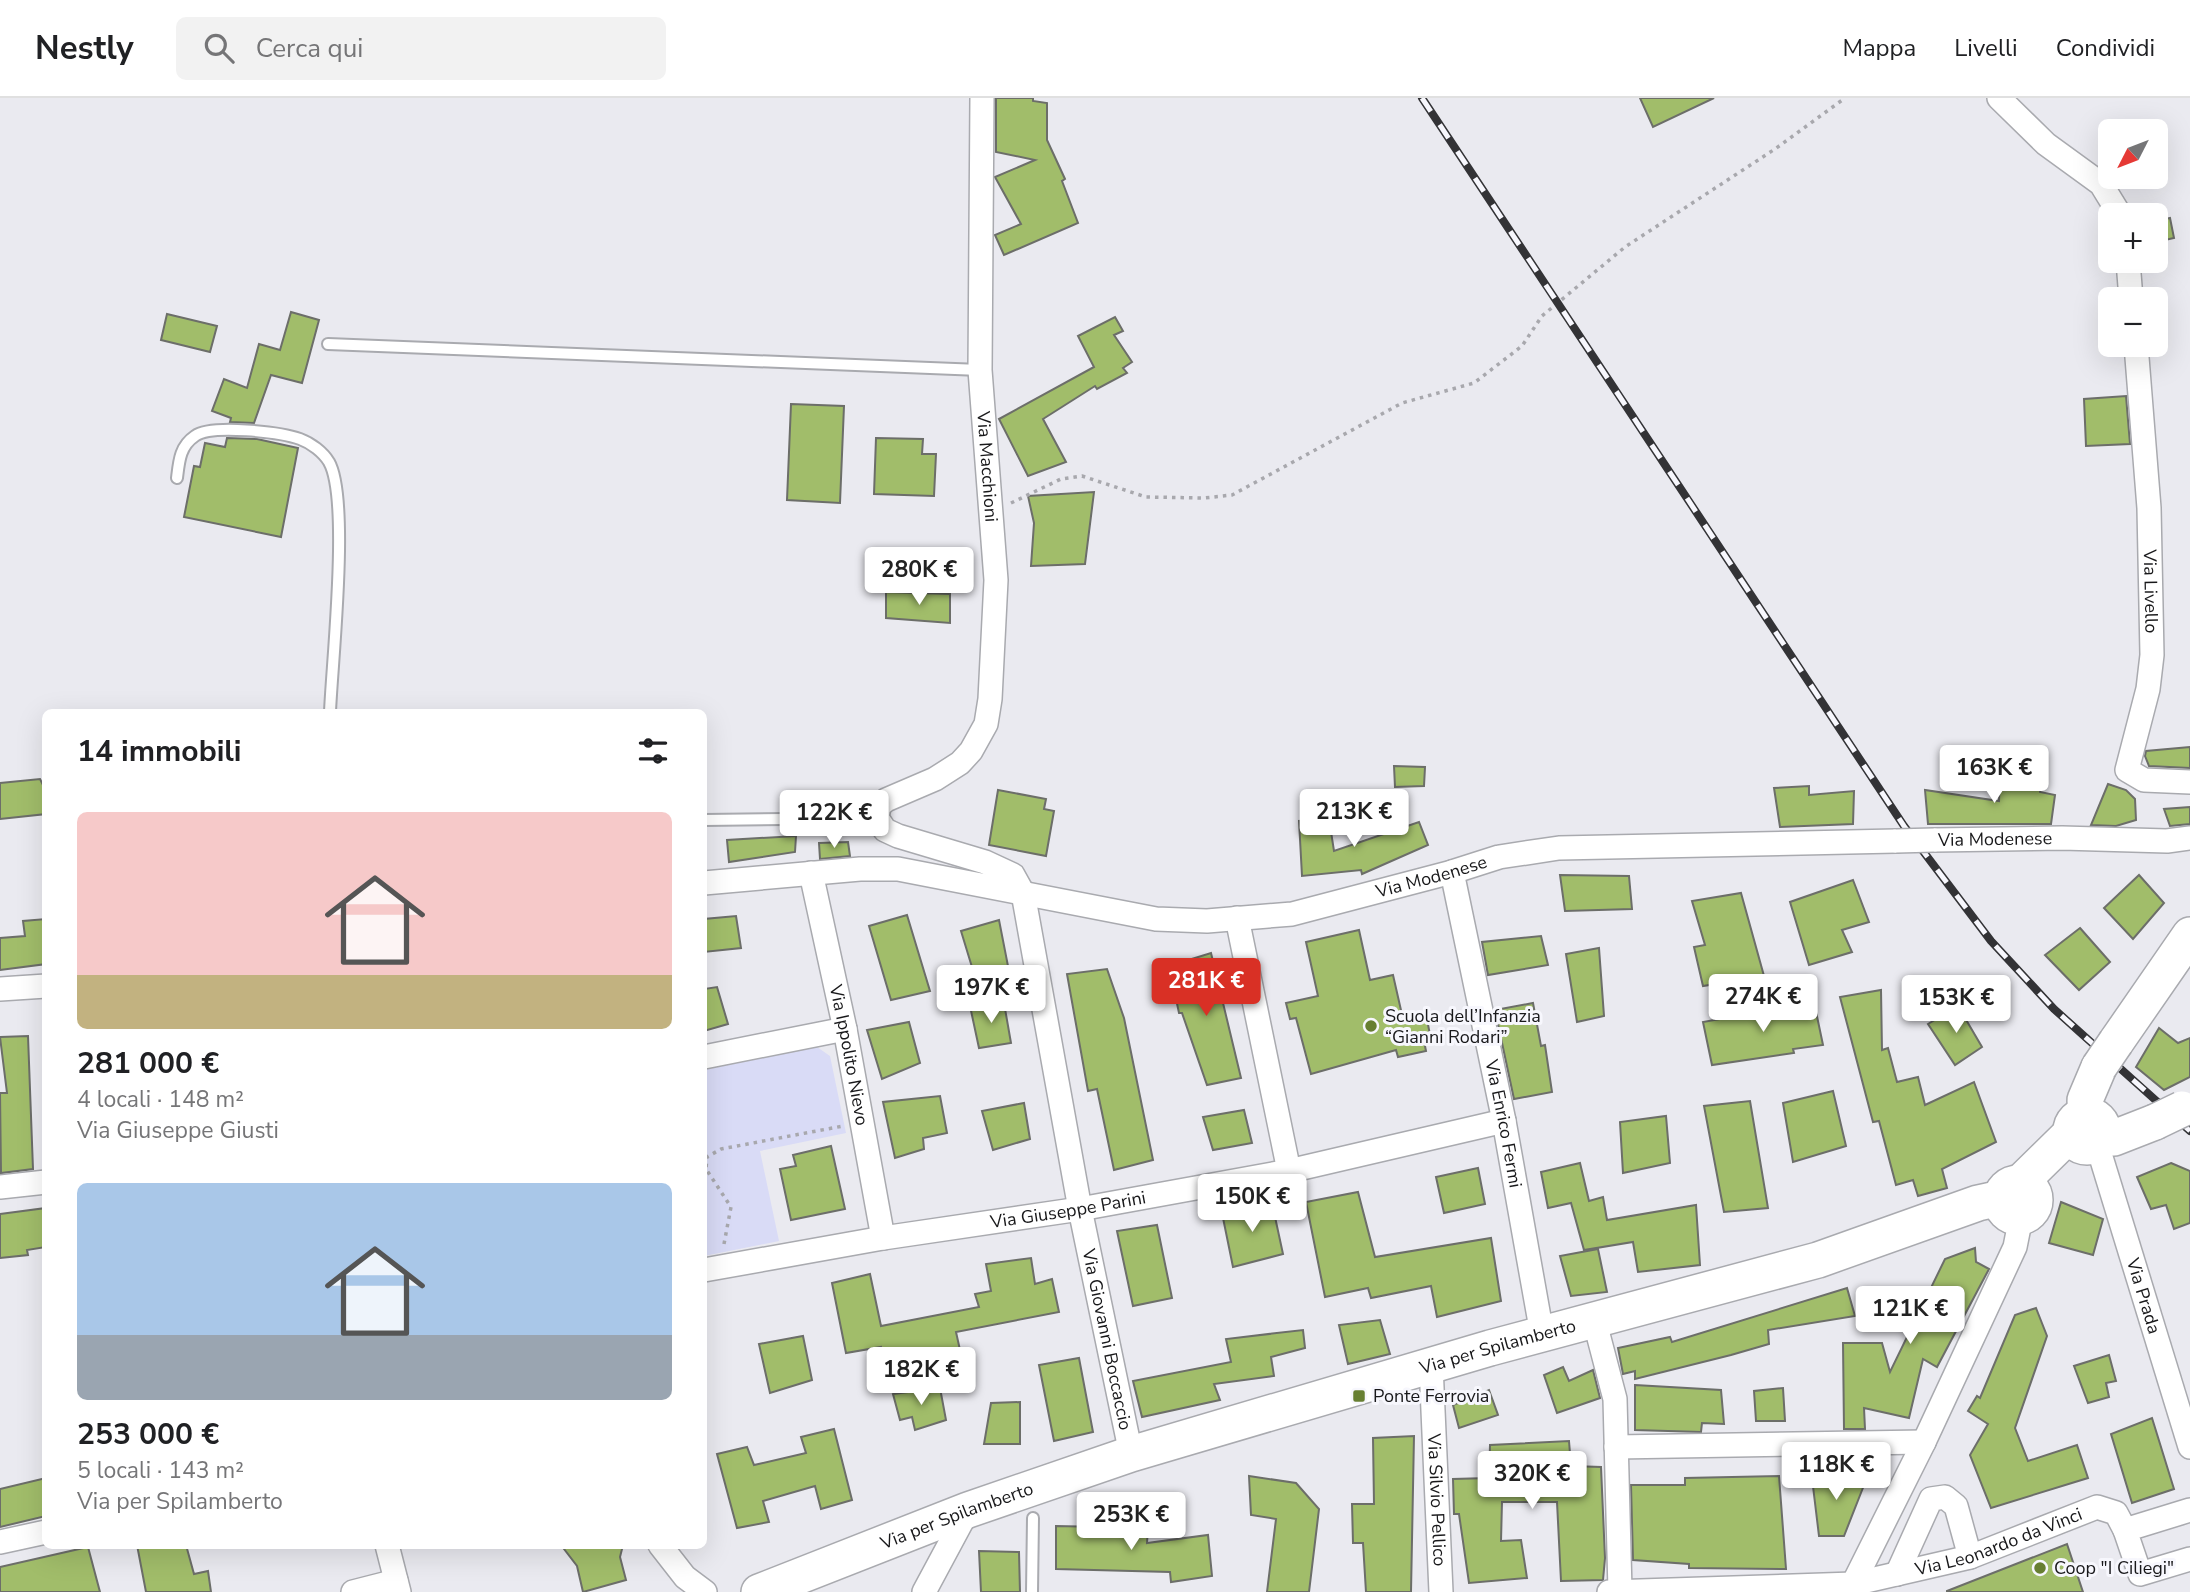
<!DOCTYPE html>
<html lang="it">
<meta charset="utf-8">
<style>
body{margin:0;font-family:"Nunito Sans",sans-serif;background:#f2f2f2;color:#202124;height:100vh;display:flex;flex-direction:column;font-size:26px;white-space:nowrap}
*{box-sizing:border-box;margin:0}
p{font-size:23px;color:#757577}
.icon{flex:none;width:38px;height:38px;fill:none;stroke:currentColor;stroke-width:2;stroke-linecap:round;stroke-linejoin:round}
.map{position:relative;flex:1;overflow:hidden}
.details{position:absolute;left:42px;top:611px;width:665px;height:840px;display:flex;flex-direction:column;background:#fff;border-radius:10px;box-shadow:0 7px 28px #0002}
.details>*{flex:none}
.needle{width:46px;rotate:228deg}
.fabs{position:absolute;left:2098px;top:21px;display:grid;gap:14px}
.fabs a{display:grid;place-items:center;width:70px;height:70px;border-radius:10px;background:#fff;box-shadow:0 7px 28px #0002;font-size:35px}
.price{position:absolute;translate:-50% -60px;padding:0 16px;border-radius:7px;background:#fff;color:#222;font-size:23px;line-height:46px;filter:drop-shadow(0 2px 4px #0008)}
.price::after{content:'';position:absolute;left:50%;top:42px;width:21px;height:16px;margin-left:-10px;background:inherit;clip-path:polygon(0 0,100% 0,50% 100%)}
.price.selected{background:#d93025;color:#fff}
ul{padding:0;list-style:none}
li{display:grid;align-content:center;gap:14px;height:371px;padding:0 35px}
li span{display:grid;place-items:center;height:217px;border-radius:10px;color:#555}
li>.icon{margin-inline-start:auto}
span .icon{width:126px;height:126px;fill:#fffc;stroke-width:1}
li b{font-size:30px}
h2{display:flex;justify-content:space-between;align-items:center;height:84px;padding:0 35px;font-size:30px}
header{display:flex;align-items:center;gap:42px;box-sizing:border-box;height:98px;padding:0 35px;background:#fff;border-bottom:2px solid #e0e0e0}
header strong{font-size:33px}
nav{display:flex;gap:38px;margin-inline-start:auto;font-size:24px}
.search{width:490px;height:63px;background:#f2f2f2;display:flex;align-items:center;gap:18px;box-sizing:border-box;padding:0 24px;border-radius:10px;color:#757577;font-size:26px}
.map>svg:first-child{display:block}
.green{fill:#d9dbf6}
.building{fill:#a1bd6a;stroke:#6c6e69;stroke-width:2}
.lines{fill:none;stroke-linecap:round;stroke-linejoin:round}
.lane-casing{stroke:#a9aaaf;stroke-width:14}
.street-casing{stroke:#a9aaaf;stroke-width:26}
.primary-casing{stroke:#a9aaaf;stroke-width:38}
.path{stroke:#a8a8ad;stroke-width:3.5;stroke-dasharray:3.5 5;stroke-linecap:butt}
.lane{stroke:#fff;stroke-width:10}
.street{stroke:#fff;stroke-width:23}
.primary{stroke:#fff;stroke-width:35}
.rail-casing{stroke:#333336;stroke-width:8}
.rail{stroke:#f7f7fd;stroke-width:5;stroke-dasharray:16;stroke-linecap:butt}
.street-bridge-casing{stroke:#a9aaaf;stroke-width:26;stroke-linecap:butt}
.primary-bridge-casing{stroke:#a9aaaf;stroke-width:38;stroke-linecap:butt}
.street-bridge{stroke:#fff;stroke-width:23}
.primary-bridge{stroke:#fff;stroke-width:35}
.poi-dot{fill:#677f32;stroke:#f7f7fd;stroke-width:2.5}
.labels{text-anchor:middle;stroke-width:6;stroke-linejoin:round;paint-order:stroke}
.street-label{font-size:18px;fill:#18181a;stroke:#f7f7fd}
.poi-label{font-size:18px;fill:#18181a;stroke:#f7f7fd;text-anchor:start}
</style>
<header>
<strong>Nestly</strong>
<div class="search"><svg class="icon" aria-label="search" viewBox="0 0 24 24"><circle cx="10" cy="10" r="6"/><path d="M15 15l6 6"/></svg>Cerca qui</div>
<nav><a>Mappa</a><a>Livelli</a><a>Condividi</a></nav>
</header>
<div class="map">
<svg width="2190" height="1494" viewBox="0 0 2190 1494">
<rect width="100%" height="100%" fill="#eaeaf0"/>
<!-- green -->
<polygon class="green" points="817,949 830,958 846,1035 760,1053 779,1143 704,1158 704,972"/>
<!-- building -->
<g class="building">
<polygon points="996,0 1033,0 1033,3 1047,5 1047,42 1065,81 1062,83 1078,125 1004,157 995,137 1021,126 995,79 1035,62 996,54"/>
<polygon points="1640,0 1714,0 1653,29"/>
<polygon points="2170,120 2174,140 2156,144 2156,123"/>
<polygon points="291,214 319,222 302,285 271,277 254,325 230,324 231,320 212,313 224,281 247,290 259,246 280,252"/>
<polygon points="167,216 217,228 210,254 161,242"/>
<polygon points="1115,219 1123,233 1114,237 1132,264 1123,270 1127,275 1097,291 1095,288 1043,321 1066,364 1028,378 999,321 1094,269 1078,238"/>
<polygon points="2126,298 2130,346 2086,348 2084,301"/>
<polygon points="791,306 844,308 840,405 787,402"/>
<polygon points="227,340 257,341 298,350 281,439 184,419 194,368 200,369 205,345 225,349"/>
<polygon points="876,340 923,341 922,356 936,356 934,398 874,396"/>
<polygon points="1094,394 1085,466 1031,468 1034,425 1028,398"/>
<polygon points="886,494 950,496 950,525 886,520"/>
<polygon points="2190,649 2190,670 2149,668 2145,658 2146,653"/>
<polygon points="1394,668 1425,669 1424,688 1395,689"/>
<polygon points="2000,677 2039,679 2040,694 2055,697 2051,726 1928,726 1925,692 1999,703"/>
<polygon points="40,681 46,693 46,716 0,721 0,685"/>
<polygon points="2108,686 2126,692 2135,701 2136,722 2116,728 2091,727"/>
<polygon points="1809,688 1809,697 1854,693 1853,726 1780,729 1774,690"/>
<polygon points="998,692 1046,701 1044,711 1054,713 1046,758 989,747"/>
<polygon points="2190,709 2190,726 2170,728 2164,711"/>
<polygon points="1329,721 1334,753 1419,724 1428,747 1362,776 1361,772 1302,778 1299,723"/>
<polygon points="796,738 795,754 729,764 727,742"/>
<polygon points="848,744 850,758 820,761 819,745"/>
<polygon points="1560,777 1629,778 1632,811 1565,813"/>
<polygon points="2139,777 2164,805 2133,841 2104,810"/>
<polygon points="1853,782 1869,824 1842,832 1852,854 1809,867 1790,804"/>
<polygon points="1741,795 1764,878 1703,888 1694,849 1705,847 1692,803"/>
<polygon points="907,817 930,893 891,902 869,828"/>
<polygon points="736,818 741,850 704,854 704,821"/>
<polygon points="46,821 46,866 0,872 0,840 25,838 23,823"/>
<polygon points="999,822 1008,868 975,879 961,833"/>
<polygon points="2080,830 2110,864 2079,892 2045,857"/>
<polygon points="1359,832 1370,882 1393,877 1403,921 1426,916 1430,937 1423,938 1426,953 1398,959 1396,952 1311,976 1296,920 1290,921 1286,905 1318,898 1306,844"/>
<polygon points="1541,838 1548,867 1488,877 1482,844"/>
<polygon points="1599,850 1604,918 1577,924 1566,856"/>
<polygon points="1211,855 1241,980 1207,987 1182,915 1179,915 1169,868"/>
<polygon points="1107,871 1124,920 1153,1062 1114,1072 1097,991 1088,993 1067,876"/>
<polygon points="717,889 728,926 704,933 704,891"/>
<polygon points="1881,892 1882,952 1888,950 1897,984 1918,979 1925,1007 1974,984 1996,1044 1942,1071 1947,1090 1918,1098 1913,1082 1896,1087 1879,1023 1873,1024 1840,899"/>
<polygon points="1814,904 1823,947 1793,951 1794,955 1712,967 1703,924"/>
<polygon points="1004,905 1011,945 979,950 970,908"/>
<polygon points="1533,905 1541,948 1545,947 1552,994 1514,1001 1495,912"/>
<polygon points="1958,908 1982,949 1955,967 1928,926"/>
<polygon points="909,924 920,965 882,981 867,932"/>
<polygon points="2159,930 2178,945 2190,940 2190,979 2164,992 2136,969"/>
<polygon points="28,938 33,1071 1,1075 0,995 7,995 0,939"/>
<polygon points="1833,993 1846,1048 1793,1064 1783,1005"/>
<polygon points="940,998 947,1035 923,1040 924,1051 895,1060 883,1004"/>
<polygon points="1750,1003 1768,1110 1724,1114 1704,1008"/>
<polygon points="1024,1005 1030,1041 993,1052 982,1013"/>
<polygon points="1244,1012 1252,1045 1213,1052 1203,1019"/>
<polygon points="1666,1018 1670,1065 1623,1075 1620,1024"/>
<polygon points="831,1048 845,1111 791,1122 780,1071 796,1068 793,1057"/>
<polygon points="1580,1065 1589,1103 1603,1099 1607,1122 1696,1107 1700,1167 1638,1174 1633,1144 1584,1152 1571,1105 1548,1110 1541,1074"/>
<polygon points="2171,1065 2190,1073 2190,1125 2174,1131 2166,1107 2151,1111 2137,1079"/>
<polygon points="1478,1070 1485,1106 1444,1115 1436,1079"/>
<polygon points="1358,1094 1375,1159 1491,1140 1501,1203 1437,1219 1431,1188 1371,1200 1368,1190 1325,1199 1306,1104"/>
<polygon points="2061,1104 2103,1121 2093,1157 2049,1145"/>
<polygon points="1272,1105 1283,1156 1233,1169 1222,1115"/>
<polygon points="46,1110 46,1149 27,1152 28,1157 0,1160 0,1116"/>
<polygon points="1157,1127 1172,1200 1133,1208 1117,1133"/>
<polygon points="1975,1150 1976,1164 1989,1171 1937,1269 1923,1261 1909,1320 1864,1310 1865,1331 1844,1331 1843,1245 1882,1245 1890,1274 1945,1161"/>
<polygon points="1598,1151 1607,1194 1571,1198 1560,1158"/>
<polygon points="1031,1160 1035,1186 1052,1181 1059,1214 956,1234 960,1252 885,1267 881,1249 846,1255 832,1185 870,1176 881,1228 979,1209 975,1196 991,1193 986,1166"/>
<polygon points="1847,1190 1855,1218 1768,1232 1769,1246 1731,1257 1635,1281 1635,1273 1623,1276 1618,1250 1670,1239 1672,1244"/>
<polygon points="2036,1210 2047,1238 2015,1330 2028,1363 2077,1347 2088,1380 1991,1410 1970,1357 1988,1326 1968,1313 1977,1298 1980,1300 2015,1217"/>
<polygon points="1380,1222 1390,1256 1348,1266 1339,1227"/>
<polygon points="1303,1232 1305,1250 1271,1259 1274,1278 1214,1286 1220,1302 1142,1319 1133,1283 1231,1264 1226,1241"/>
<polygon points="803,1238 812,1282 770,1295 759,1246"/>
<polygon points="2109,1257 2116,1283 2106,1285 2109,1299 2088,1305 2074,1268"/>
<polygon points="1079,1260 1093,1334 1054,1343 1039,1267"/>
<polygon points="1563,1269 1569,1283 1593,1272 1600,1300 1557,1315 1544,1277"/>
<polygon points="1635,1287 1721,1292 1724,1326 1702,1325 1701,1334 1635,1332"/>
<polygon points="940,1290 946,1322 915,1332 912,1319 900,1322 893,1296"/>
<polygon points="1783,1290 1785,1323 1756,1323 1754,1293"/>
<polygon points="1489,1292 1498,1317 1459,1330 1453,1307"/>
<polygon points="1020,1304 1020,1346 984,1346 991,1305"/>
<polygon points="2152,1320 2174,1391 2132,1405 2111,1336"/>
<polygon points="834,1331 852,1402 821,1411 815,1388 763,1403 769,1424 737,1430 717,1356 747,1349 754,1367 806,1355 801,1339"/>
<polygon points="1414,1338 1411,1494 1366,1494 1363,1445 1353,1445 1352,1406 1374,1406 1373,1340"/>
<polygon points="1569,1343 1571,1368 1601,1369 1605,1460 1603,1482 1561,1483 1557,1404 1502,1404 1501,1443 1521,1442 1527,1480 1469,1485 1459,1416 1454,1416 1453,1381 1489,1380 1490,1347"/>
<polygon points="1868,1377 1844,1438 1819,1438 1812,1380"/>
<polygon points="1249,1378 1296,1385 1319,1411 1309,1494 1267,1494 1276,1421 1251,1417"/>
<polygon points="1779,1378 1786,1471 1689,1470 1689,1466 1633,1462 1631,1387 1685,1387 1685,1380"/>
<polygon points="46,1380 46,1418 0,1429 0,1391"/>
<polygon points="1056,1428 1148,1430 1147,1445 1208,1437 1212,1478 1171,1484 1170,1474 1056,1471"/>
<polygon points="2067,1446 2083,1494 1947,1494 1947,1493"/>
<polygon points="137,1447 186,1447 194,1476 208,1473 211,1494 146,1494"/>
<polygon points="561,1447 623,1447 620,1459 626,1482 583,1494 577,1468"/>
<polygon points="88,1449 100,1494 0,1494 0,1469"/>
<polygon points="979,1453 1019,1454 1020,1494 981,1494"/>
</g>
<g class="lines">
<!-- lane casing -->
<g class="lane-casing">
<g id="lane">
<polyline points="328,246 980,272"/>
<path d="M177,380c2,-17 3,-32 18,-42 16,-12 86,-4 105,3 11,4 23,13 29,23 21,37 3,200 1,250"/>
<polyline points="704,722 877,720"/>
<polyline points="1032,1494 1033,1420"/>
</g>
</g>
<!-- street casing -->
<g class="street-casing">
<g id="street">
<path id="s1" d="M982,0l-2,272 16,210 -6,119 -4,25 -15,27 -11,12 -25,16 -49,21 -7,6 -2,12 8,12 13,6 87,26 28,13 10,18 57,316 51,245"/>
<polyline points="1999,0 2046,46 2101,86 2120,117"/>
<polyline points="2128,163 2131,201"/>
<path id="s2" d="M2136,247l13,163 3,147 -4,34 -21,81 17,10 46,2"/>
<path id="s3" d="M1934,742l128,-2 105,3 23,-3"/>
<path id="s4" d="M1452,774l52,249 38,213"/>
<path id="s5" d="M811,775l34,156 38,209"/>
<path id="s6" d="M704,785l156,-14h38l258,50 51,2 85,-7 160,-42 47,-15 60,-9 337,-7"/>
<polyline points="1237,820 1289,1073"/>
<polyline points="0,891 46,888"/>
<polyline points="704,959 845,931"/>
<path id="s7" d="M2097,1046l93,303"/>
<polyline points="0,1089 46,1084"/>
<path id="s8" d="M704,1172l179,-32 197,-29 209,-38 215,-50"/>
<polyline points="1594,1221 1615,1301 1620,1493"/>
<path id="s9" d="M1431,1267l10,227"/>
<polyline points="1616,1349 1924,1344"/>
<polyline points="2190,1412 2125,1432 2140,1476 2190,1461"/>
<polyline points="0,1444 46,1434"/>
<polyline points="387,1447 399,1494"/>
<polyline points="660,1447 685,1479 705,1494"/>
<polyline points="1897,1476 1931,1401 1945,1399 1956,1408 1970,1459"/>
<polyline points="353,1494 396,1483"/>
<polyline points="924,1494 968,1412"/>
<path id="s10" d="M1609,1494l244,-8 117,-27 127,-50 19,6 9,17"/>
<polyline points="1849,1494 1924,1344 2015,1149 2021,1119"/>
</g>
</g>
<!-- primary casing -->
<g class="primary-casing">
<g id="primary">
<polyline points="2116,944 2190,837"/>
<polyline points="2086,1016 2085,1002 2099,969"/>
<circle cx="2087" cy="1033" r="16"/>
<polyline points="2103,1037 2114,1040 2155,1024"/>
<circle cx="2018" cy="1102" r="17"/>
<polyline points="2019,1086 2071,1035"/>
<path id="s11" d="M759,1494l209,-82 163,-56 359,-106 328,-88 160,-57 23,-5"/>
</g>
</g>
<!-- path -->
<g class="path">
<polyline points="1011,405 1061,381 1082,378 1146,399 1204,400 1232,397 1402,305 1474,285 1522,248 1542,218 1625,149 1775,51 1845,0"/>
<polyline points="724,1146 731,1109 706,1071 707,1059 721,1051 843,1028"/>
</g>
<!-- lane -->
<use href="#lane" class="lane"/>
<!-- street -->
<use href="#street" class="street"/>
<!-- primary -->
<use href="#primary" class="primary"/>
<!-- rail casing -->
<g class="rail-casing">
<polyline id="rail" points="1422,0 1904,728 1991,843 2054,911 2190,1033"/>
</g>
<!-- rail -->
<use href="#rail" class="rail"/>
<!-- street-bridge casing -->
<g class="street-bridge-casing">
<polyline id="street-bridge" points="1896,743 1934,742"/>
</g>
<!-- primary-bridge casing -->
<g class="primary-bridge-casing">
<g id="primary-bridge">
<polyline points="2099,969 2116,944"/>
<polyline points="2155,1024 2182,1011"/>
</g>
</g>
<!-- street-bridge -->
<use href="#street-bridge" class="street-bridge"/>
<!-- primary-bridge -->
<use href="#primary-bridge" class="primary-bridge"/>
</g>
<!-- markers -->
<g class="poi-dot">
<circle cx="1371" cy="928" r="7"/>
<rect x="1352" y="1291" width="14" height="14" rx="3.5"/>
<circle cx="2040" cy="1470" r="7"/>
</g>
<g class="labels">
<!-- street labels -->
<g class="street-label">
<text dy="6" stroke="none"><textPath href="#s1" startOffset="369">Via Macchioni</textPath></text>
<text dy="6" stroke="none"><textPath href="#s2" startOffset="247">Via Livello</textPath></text>
<text dy="6" stroke="none"><textPath href="#s3" startOffset="61">Via Modenese</textPath></text>
<text dy="6" stroke="none"><textPath href="#s6" startOffset="738">Via Modenese</textPath></text>
<text dy="6" stroke="none"><textPath href="#s5" startOffset="186">Via Ippolito Nievo</textPath></text>
<text dy="6" stroke="none"><textPath href="#s4" startOffset="257">Via Enrico Fermi</textPath></text>
<text dy="6" stroke="none"><textPath href="#s8" startOffset="369">Via Giuseppe Parini</textPath></text>
<text dy="6" stroke="none"><textPath href="#s7" startOffset="159">Via Prada</textPath></text>
<text dy="6" stroke="none"><textPath href="#s1" startOffset="1404">Via Giovanni Boccaccio</textPath></text>
<text dy="6" stroke="none"><textPath href="#s11" startOffset="779">Via per Spilamberto</textPath></text>
<text dy="6" stroke="none"><textPath href="#s9" startOffset="135">Via Silvio Pellico</textPath></text>
<text dy="6" stroke="none"><textPath href="#s11" startOffset="212">Via per Spilamberto</textPath></text>
<text dy="6" stroke="none"><textPath href="#s10" startOffset="396">Via Leonardo da Vinci</textPath></text>
</g>
<!-- poi labels -->
<g class="poi-label">
<text x="1385" y="924">Scuola dell’Infanzia<tspan x="1385" dy="21">“Gianni Rodari”</tspan></text>
<text x="1373" y="1304">Ponte Ferrovia</text>
<text x="2054" y="1476">Coop "I Ciliegi"</text>
</g>
</g>
</svg>
<div class="fabs">
<a><svg class="needle" viewBox="-14 -14 28 28"><path d="M0-13l5 13h-10z" fill="#e53935"/><path d="M0 13l5-13h-10z" fill="#757577"/></svg></a>
<a>+</a>
<a>−</a>
</div>
<b class="price" style="left:919px;top:509px">280K €</b>
<b class="price" style="left:1994px;top:707px">163K €</b>
<b class="price" style="left:1354px;top:751px">213K €</b>
<b class="price" style="left:834px;top:752px">122K €</b>
<b class="price selected" style="left:1206px;top:920px">281K €</b>
<b class="price" style="left:991px;top:927px">197K €</b>
<b class="price" style="left:1763px;top:936px">274K €</b>
<b class="price" style="left:1956px;top:937px">153K €</b>
<b class="price" style="left:1252px;top:1136px">150K €</b>
<b class="price" style="left:1910px;top:1248px">121K €</b>
<b class="price" style="left:921px;top:1309px">182K €</b>
<b class="price" style="left:1836px;top:1404px">118K €</b>
<b class="price" style="left:1532px;top:1413px">320K €</b>
<b class="price" style="left:1131px;top:1454px">253K €</b>
<section class="details">
<h2>14 immobili<svg class="icon" aria-label="filters" viewBox="0 0 24 24"><path d="M4 7h16M4 17h16"/><circle cx="9" cy="7" r="2"/><circle cx="15" cy="17" r="2"/></svg></h2>
<ul>
<li><span style="background:linear-gradient(#f6c9c9 75%,#c2b280 0)"><svg class="icon" aria-label="home" viewBox="0 0 24 24"><path d="M3 11l9-7 9 7M6 9v11h12V9"/></svg></span><div><b>281 000 €</b><p>4 locali · 148 m²</p><p>Via Giuseppe Giusti</p></div></li>
<li><span style="background:linear-gradient(#a9c7e8 70%,#9aa5b1 0)"><svg class="icon" aria-label="home" viewBox="0 0 24 24"><path d="M3 11l9-7 9 7M6 9v11h12V9"/></svg></span><div><b>253 000 €</b><p>5 locali · 143 m²</p><p>Via per Spilamberto</p></div></li>
</ul>
</section>
</div>
